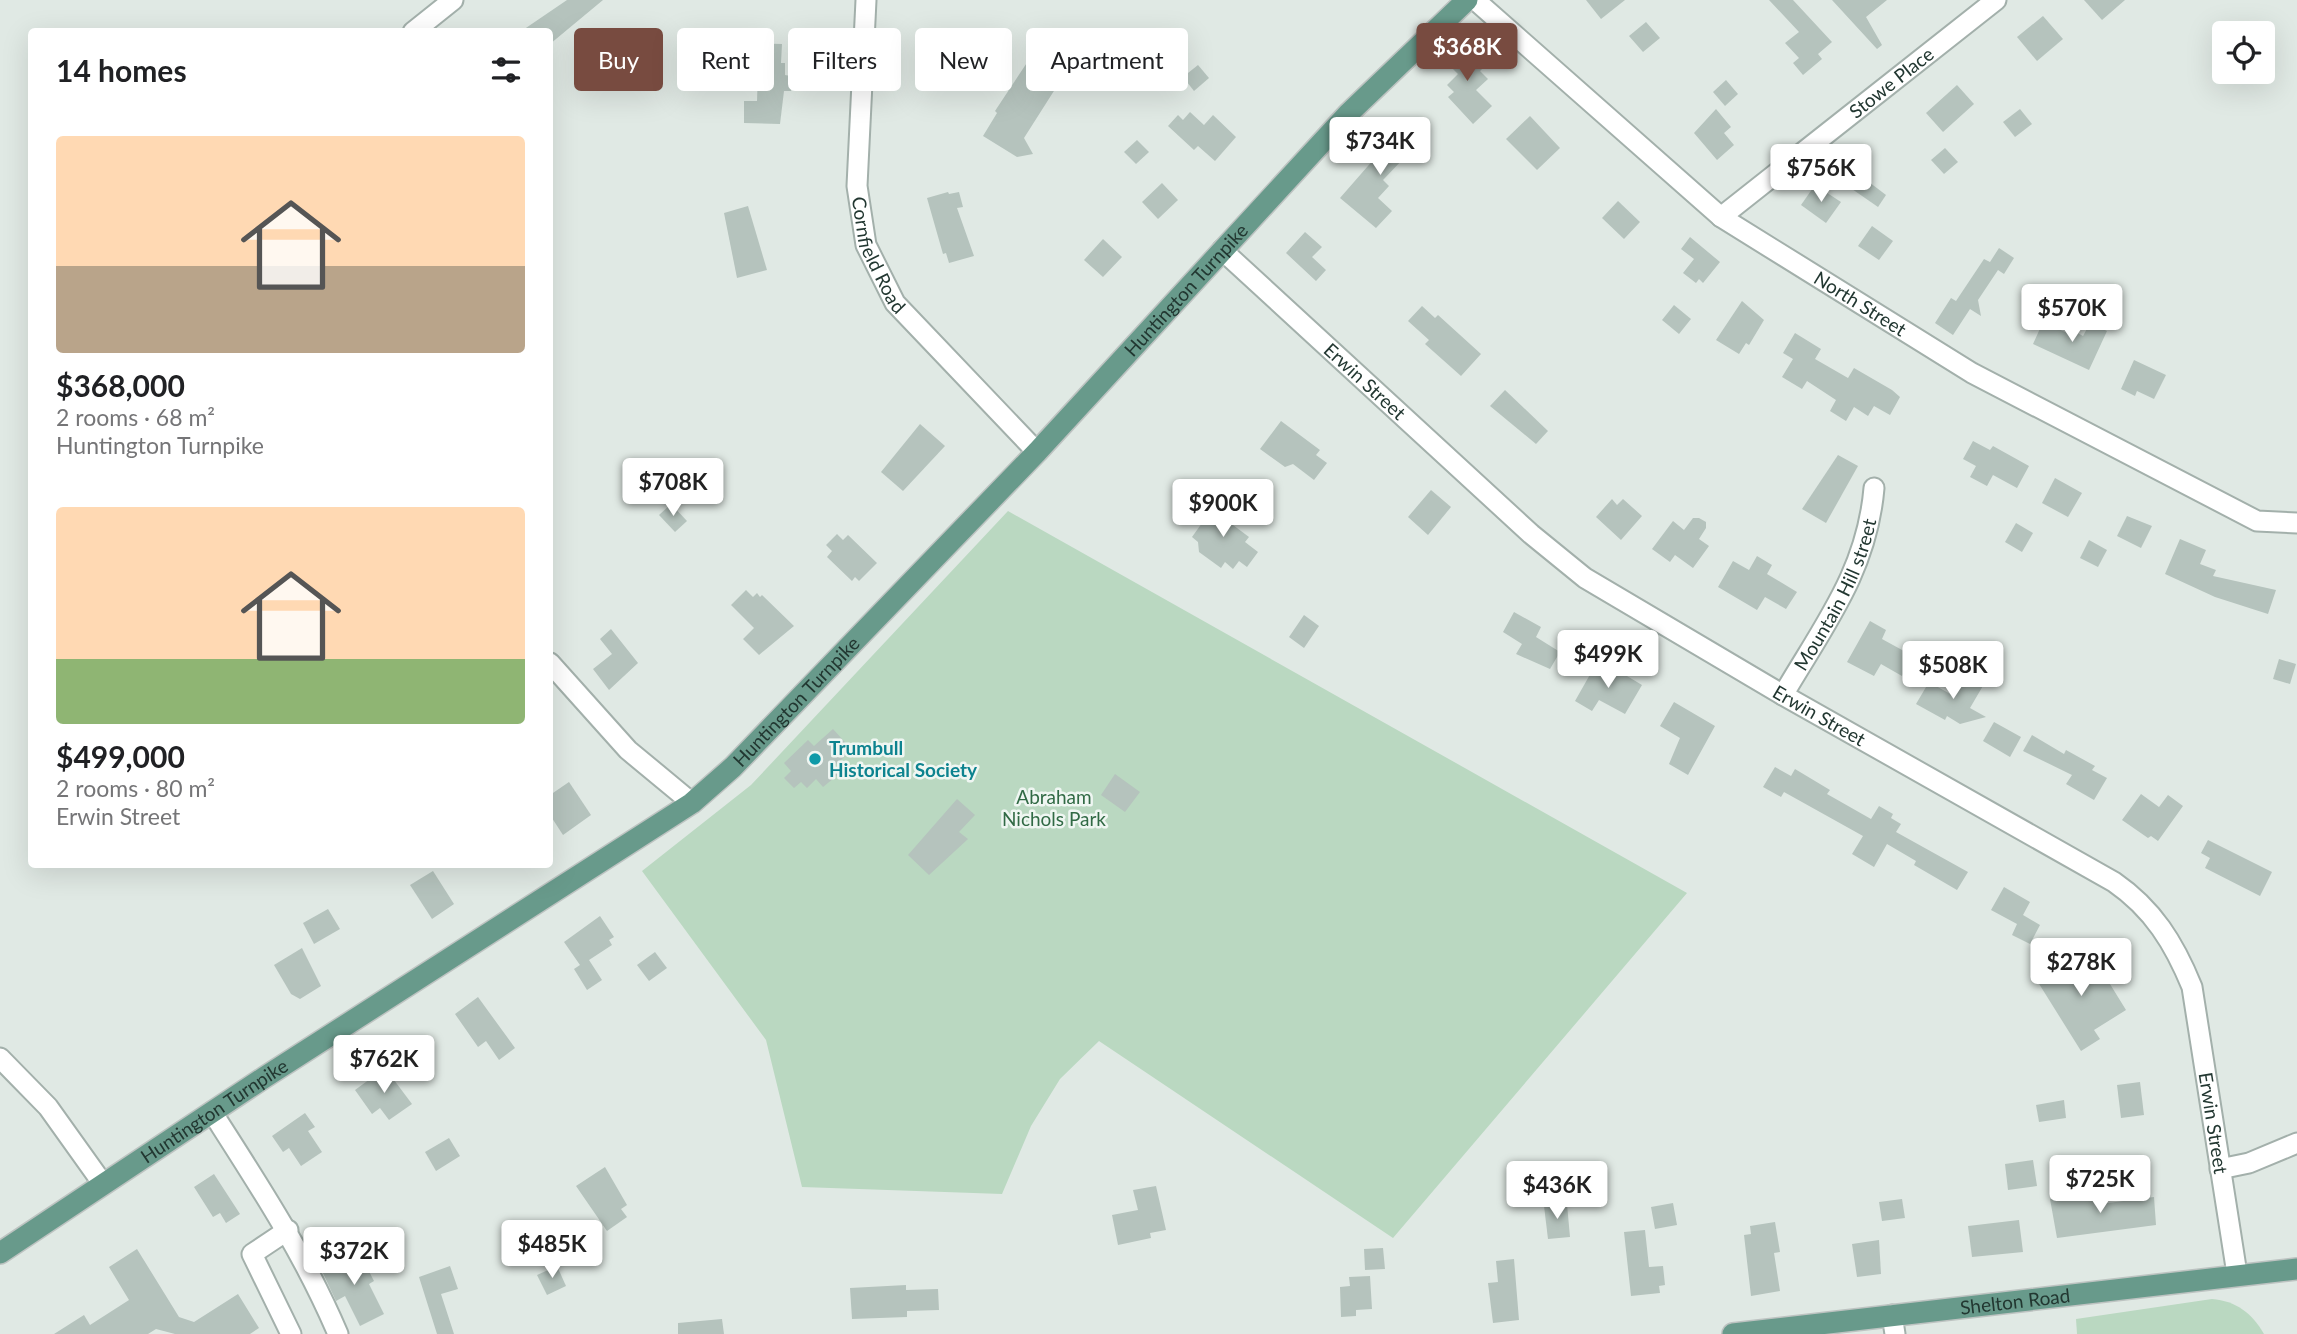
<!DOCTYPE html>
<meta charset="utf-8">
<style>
body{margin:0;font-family:Lato,sans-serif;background:#f2f2f2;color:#202124;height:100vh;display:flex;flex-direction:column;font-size:26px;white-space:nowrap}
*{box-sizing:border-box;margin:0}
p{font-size:23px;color:#757577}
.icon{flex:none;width:38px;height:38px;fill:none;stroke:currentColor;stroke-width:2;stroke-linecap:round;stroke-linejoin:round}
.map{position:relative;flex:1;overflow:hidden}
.drawer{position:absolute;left:28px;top:28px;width:525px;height:840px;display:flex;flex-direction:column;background:#fff;border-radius:7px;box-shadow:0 7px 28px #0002}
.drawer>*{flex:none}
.guide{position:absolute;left:574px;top:28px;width:665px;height:63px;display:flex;gap:14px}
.tools{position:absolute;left:2212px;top:21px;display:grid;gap:14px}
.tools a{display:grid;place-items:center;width:63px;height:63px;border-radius:7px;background:#fff;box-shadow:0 7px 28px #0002;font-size:35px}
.price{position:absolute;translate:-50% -60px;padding:0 16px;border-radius:7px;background:#fff;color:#222;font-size:23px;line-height:46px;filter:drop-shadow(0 2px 4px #0008)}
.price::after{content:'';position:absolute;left:50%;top:42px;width:21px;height:16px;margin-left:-10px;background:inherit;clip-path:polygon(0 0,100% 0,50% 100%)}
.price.active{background:#784b40;color:#fff}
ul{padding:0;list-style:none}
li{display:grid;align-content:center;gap:14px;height:371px;padding:0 28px}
li span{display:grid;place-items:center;height:217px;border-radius:7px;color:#555}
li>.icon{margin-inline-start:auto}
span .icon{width:126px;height:126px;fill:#fffc;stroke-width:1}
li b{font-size:30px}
h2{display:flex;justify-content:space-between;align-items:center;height:84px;padding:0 28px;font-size:30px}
.tag{padding:0 24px;border-radius:7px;background:#fff;box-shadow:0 7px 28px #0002;font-size:24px;line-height:63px}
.tag.active{background:#784b40;color:#fff}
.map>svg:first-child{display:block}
.green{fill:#bad8c1}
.building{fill:#b5c3bd}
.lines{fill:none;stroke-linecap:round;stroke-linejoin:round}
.minor-casing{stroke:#a3b0ab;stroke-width:23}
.major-casing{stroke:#bdc3c1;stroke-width:24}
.minor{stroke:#fff;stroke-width:19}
.major{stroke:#689a8b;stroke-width:21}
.culture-dot{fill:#0f9aa8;stroke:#eff6f2;stroke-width:2.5}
.labels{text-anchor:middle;stroke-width:5;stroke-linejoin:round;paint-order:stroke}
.street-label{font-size:19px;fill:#223731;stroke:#eff6f2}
.culture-label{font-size:19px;font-weight:bold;fill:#0d838f;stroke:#eff6f2;text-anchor:start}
.park-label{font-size:19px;fill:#316a45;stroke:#eff6f2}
</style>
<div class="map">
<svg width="2297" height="1334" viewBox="0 0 2297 1334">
<rect width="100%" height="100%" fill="#e0e9e4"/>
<!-- green -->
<g class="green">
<polygon points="1008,511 1687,893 1393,1238 1099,1041 1060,1079 1031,1126 1002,1194 802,1187 766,1040 642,871 751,785"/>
<path d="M2212,1299c24,2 40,14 52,35h-187l-1,-15z"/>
</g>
<!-- building -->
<g class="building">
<polygon points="567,0 603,0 550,44 550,32 520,32"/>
<polygon points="1586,0 1625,0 1601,19"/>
<polygon points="1769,0 1793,0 1832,42 1818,54 1822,59 1803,75 1793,63 1799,58 1785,43 1799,32"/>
<polygon points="1832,0 1887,0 1866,17 1882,45 1877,49"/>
<polygon points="2084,0 2125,0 2102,20"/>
<polygon points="2043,16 2063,39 2037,61 2017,37"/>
<polygon points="1646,22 1660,38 1643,52 1629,36"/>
<polygon points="1462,42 1485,66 1480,71 1488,79 1476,90 1492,106 1473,124 1448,97 1454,92 1447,85 1458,74 1443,59"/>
<polygon points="748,43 782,44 781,63 785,63 785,75 791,76 791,91 784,91 780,124 744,123 744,101 757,101 758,71 748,70"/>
<polygon points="1034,52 1066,72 1024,138 1033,154 1017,157 983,136 997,113 995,111"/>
<polygon points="1198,65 1209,78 1194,91 1183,77"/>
<polygon points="1726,80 1738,94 1725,106 1713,92"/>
<polygon points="1957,85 1974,104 1943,132 1926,113"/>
<polygon points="1716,109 1731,127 1724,133 1734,145 1717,160 1694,133"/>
<polygon points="2020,109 2032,124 2015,137 2003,122"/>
<polygon points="1190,112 1204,125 1213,115 1236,137 1215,161 1198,146 1194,150 1168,126 1178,115 1183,120"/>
<polygon points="1530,116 1560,148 1537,170 1506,139"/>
<polygon points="1415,125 1426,135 1383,180 1389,186 1378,198 1392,211 1376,228 1340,198 1402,127 1408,133"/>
<polygon points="1137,140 1149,152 1136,164 1124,152"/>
<polygon points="1945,148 1958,162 1944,174 1931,160"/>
<polygon points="1861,176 1886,195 1878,207 1852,189"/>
<polygon points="1162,183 1178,200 1158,219 1142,202"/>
<polygon points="1815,185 1841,202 1826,223 1801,205"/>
<polygon points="948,192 949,194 959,192 963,207 957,208 974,256 949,263 946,253 943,254 927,198"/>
<polygon points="1618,201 1640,222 1624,239 1602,218"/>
<polygon points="748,206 767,270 737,278 724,213"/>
<polygon points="1872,226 1893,241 1879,260 1858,246"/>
<polygon points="1305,232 1322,247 1312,257 1326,270 1316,281 1286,253"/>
<polygon points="1690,237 1720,262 1703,283 1699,279 1696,283 1683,273 1694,259 1681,249"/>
<polygon points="1103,239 1122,257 1103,277 1084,260"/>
<polygon points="1999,248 2014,258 2004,274 1998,270 1978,300 1981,316 1970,309 1953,335 1935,323 1951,298 1956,301 1984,259 1990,262"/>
<polygon points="1742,301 1764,320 1749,345 1746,343 1739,354 1716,340"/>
<polygon points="1674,305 1691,319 1679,334 1662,320"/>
<polygon points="1422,306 1435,318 1438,315 1481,354 1461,376 1425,344 1429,340 1408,321"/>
<polygon points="2043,322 2074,336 2076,332 2083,336 2090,323 2107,331 2089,370 2033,344"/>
<polygon points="1795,333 1821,349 1815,359 1848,378 1854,368 1892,390 1900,397 1890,415 1874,406 1868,416 1854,407 1846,421 1830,411 1836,400 1807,381 1802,389 1782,377 1793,359 1783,353"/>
<polygon points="2134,360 2166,375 2154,399 2137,391 2135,396 2121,389"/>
<polygon points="1505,390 1548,431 1536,444 1490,406"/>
<polygon points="1281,421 1320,450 1316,455 1327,463 1314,480 1293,464 1285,467 1260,449"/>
<polygon points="920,424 945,446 903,491 881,472"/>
<polygon points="1973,441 1990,450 1993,446 2029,466 2017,488 1993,475 1987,486 1970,477 1976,466 1963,459"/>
<polygon points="1838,455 1858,466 1826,523 1802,509"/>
<polygon points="2055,478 2082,493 2068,517 2042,503"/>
<polygon points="1431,490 1451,507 1428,535 1408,517"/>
<polygon points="1220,498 1233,508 1225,519 1249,537 1245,542 1258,552 1247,567 1239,561 1233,569 1225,562 1221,568 1199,552 1198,542 1192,537"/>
<polygon points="1612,499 1617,505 1623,499 1642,516 1621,540 1596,517"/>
<polygon points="671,504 687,521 675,532 659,515"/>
<polygon points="2127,516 2152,526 2141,548 2117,536"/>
<polygon points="1693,518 1699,518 1706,522 1706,528 1699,539 1709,546 1693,568 1675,555 1670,562 1652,549 1673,521 1684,530"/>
<polygon points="2016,523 2033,533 2022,552 2005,542"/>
<polygon points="837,534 843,540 848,535 877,563 859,581 855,577 852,581 827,557 832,551 826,545"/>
<polygon points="2180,539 2206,550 2200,564 2216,570 2213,576 2276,590 2268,614 2215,597 2165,574"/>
<polygon points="2089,540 2107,550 2098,567 2080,558"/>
<polygon points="1757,556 1772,565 1767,574 1797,592 1786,609 1765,597 1757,610 1718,587 1733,561 1749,570"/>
<polygon points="746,590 753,597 757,593 760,597 762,595 794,626 759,655 743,639 754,628 731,605"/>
<polygon points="1514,612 1541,627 1536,637 1560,652 1550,669 1516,654 1522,644 1503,632"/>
<polygon points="1304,615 1319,626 1304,648 1289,637"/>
<polygon points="1870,621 1886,630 1882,639 1913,656 1902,676 1881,664 1874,676 1847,662"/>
<polygon points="611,629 638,663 609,690 593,669 612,654 600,639"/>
<polygon points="2279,659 2296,664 2290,684 2273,679"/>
<polygon points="1596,664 1614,675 1617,670 1642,685 1625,714 1599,700 1592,711 1575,701"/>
<polygon points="1965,674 1984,684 1970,708 1986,717 1960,724 1947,716 1945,720 1916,704 1929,682 1952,695"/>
<polygon points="1674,702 1715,726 1688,775 1669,764 1680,738 1660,726"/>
<polygon points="1994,722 2021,737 2010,757 1983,741"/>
<polygon points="833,729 852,750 833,767 839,774 823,787 816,779 807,788 801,782 794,788 784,778 791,771 784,763 808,740 814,746"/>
<polygon points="2032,735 2064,754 2066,750 2095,766 2092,770 2107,778 2094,800 2066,784 2072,775 2023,751"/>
<polygon points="1775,767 1791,776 1795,769 1830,790 1827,794 1871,819 1879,806 1893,814 1891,818 1901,824 1896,832 1968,872 1957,890 1914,865 1916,861 1887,844 1874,867 1852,854 1863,836 1784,792 1781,797 1763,787"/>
<polygon points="1115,774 1140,792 1125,812 1101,795"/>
<polygon points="569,782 591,815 563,835 550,815 550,795"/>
<polygon points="2141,794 2159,807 2168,795 2183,806 2158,841 2151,836 2148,838 2122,820"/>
<polygon points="957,799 975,815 959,832 968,839 929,875 908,855"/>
<polygon points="2208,840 2272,872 2260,896 2205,868 2210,858 2201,853"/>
<polygon points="433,871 454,904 432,919 410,885"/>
<polygon points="2004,887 2030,902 2023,915 2040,925 2030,944 2012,935 2017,924 1991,910"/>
<polygon points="328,909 340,929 314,944 303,923"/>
<polygon points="600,916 614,937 609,940 612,945 589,960 602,980 587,990 574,969 580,965 564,942"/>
<polygon points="302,948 321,986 300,999 291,994 274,965"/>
<polygon points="2082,950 2092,966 2097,963 2126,1010 2094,1030 2100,1039 2081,1051 2036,979"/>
<polygon points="655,952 667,968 649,981 637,965"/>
<polygon points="478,997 515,1048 499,1060 486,1041 478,1047 455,1014"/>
<polygon points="385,1068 412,1104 389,1120 380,1108 372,1114 355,1090"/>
<polygon points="2140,1082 2144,1115 2121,1118 2117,1085"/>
<polygon points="2064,1100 2066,1118 2039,1122 2036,1105"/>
<polygon points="305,1113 315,1127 308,1131 322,1152 301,1166 289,1148 283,1152 272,1136"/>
<polygon points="449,1138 460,1156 436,1171 425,1152"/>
<polygon points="2033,1160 2037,1186 2008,1190 2005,1164"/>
<polygon points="605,1167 627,1205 621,1209 627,1217 607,1231 576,1186"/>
<polygon points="214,1174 240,1214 226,1223 220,1213 213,1217 194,1187"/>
<polygon points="1156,1186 1166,1230 1150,1233 1151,1238 1118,1245 1112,1215 1138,1210 1133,1190"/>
<polygon points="2098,1191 2100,1204 2154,1197 2156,1225 2057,1238 2050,1199"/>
<polygon points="1902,1199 1905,1218 1882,1221 1879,1202"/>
<polygon points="1673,1203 1677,1225 1655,1229 1651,1207"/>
<polygon points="1567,1204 1570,1237 1548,1239 1544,1206"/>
<polygon points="2019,1220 2023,1252 1972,1257 1968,1226"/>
<polygon points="1775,1222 1780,1252 1774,1253 1780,1291 1751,1296 1744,1235 1751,1234 1750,1226"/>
<polygon points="1645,1230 1649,1267 1663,1266 1665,1285 1659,1286 1660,1293 1631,1296 1624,1232"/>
<polygon points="1879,1240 1881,1274 1857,1277 1852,1244"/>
<polygon points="1383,1248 1385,1269 1365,1270 1364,1249"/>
<polygon points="137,1249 179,1317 194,1322 238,1294 259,1328 250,1334 175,1334 156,1329 148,1334 54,1334 84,1315 90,1325 129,1300 109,1267"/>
<polygon points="358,1250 374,1281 369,1284 384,1314 360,1326 345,1296 336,1301 321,1269"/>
<polygon points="1514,1259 1519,1320 1493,1323 1488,1283 1498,1282 1496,1261"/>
<polygon points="450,1266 458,1289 441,1294 454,1334 437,1334 419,1277"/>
<polygon points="557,1266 566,1286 547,1295 537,1275"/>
<polygon points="1370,1276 1372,1309 1356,1310 1356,1316 1341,1317 1340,1287 1350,1286 1349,1277"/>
<polygon points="906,1285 906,1290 938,1289 939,1310 907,1311 907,1317 852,1319 850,1288"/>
<polygon points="722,1319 724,1334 678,1334 678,1323"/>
</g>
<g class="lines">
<!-- minor casing -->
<g class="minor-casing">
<g id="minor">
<path id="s1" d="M866,0l-9,186 9,59 29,58 142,149"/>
<path id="s2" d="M1475,0l246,217 251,156 285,148 40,2"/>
<polyline points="413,32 453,0"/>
<path id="s3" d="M1721,217l275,-217"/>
<path id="s4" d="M1222,250l309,284 54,44 198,117 331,187c39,27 60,61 78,105l45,287"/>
<polyline points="550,663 628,750 692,803"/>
<path id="s5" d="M1783,695c41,-70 84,-124 91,-207"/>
<polyline points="0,1058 48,1107 103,1184"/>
<path d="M212,1112c48,75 91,140 126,222"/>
<polyline points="2220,1169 2249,1163 2297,1143"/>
<polyline points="288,1230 252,1254 291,1334"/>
<polyline points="1892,1315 1895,1334"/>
</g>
</g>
<!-- major casing -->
<g class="major-casing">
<g id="major">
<path id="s6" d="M0,1253l265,-176 427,-274 41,-36 304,-315 311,-338 119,-114"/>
<path id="s7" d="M1733,1334l564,-65"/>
</g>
</g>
<!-- minor -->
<use href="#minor" class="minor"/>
<!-- major -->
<use href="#major" class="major"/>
</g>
<!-- markers -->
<circle class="culture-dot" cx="815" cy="759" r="7"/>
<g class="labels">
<!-- street labels -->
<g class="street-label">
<text dy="7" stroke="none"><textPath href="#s3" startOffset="217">Stowe Place</textPath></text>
<text dy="7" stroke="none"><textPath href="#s1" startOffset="259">Cornfield Road</textPath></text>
<text dy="7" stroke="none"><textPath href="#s6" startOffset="1538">Huntington Turnpike</textPath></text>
<text dy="7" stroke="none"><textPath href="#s2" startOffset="492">North Street</textPath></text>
<text dy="7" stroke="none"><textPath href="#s4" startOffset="194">Erwin Street</textPath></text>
<text dy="7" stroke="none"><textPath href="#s5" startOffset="114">Mountain Hill street</textPath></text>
<text dy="7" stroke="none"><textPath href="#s6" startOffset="971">Huntington Turnpike</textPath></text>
<text dy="7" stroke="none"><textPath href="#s4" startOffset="761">Erwin Street</textPath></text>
<text dy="7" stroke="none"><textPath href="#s6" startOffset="257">Huntington Turnpike</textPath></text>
<text dy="7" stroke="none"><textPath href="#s4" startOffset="1370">Erwin Street</textPath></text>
<text dy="7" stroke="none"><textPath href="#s7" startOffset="284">Shelton Road</textPath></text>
</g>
<!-- culture labels -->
<g class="culture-label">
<text x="829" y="755">Trumbull<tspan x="829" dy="22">Historical Society</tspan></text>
</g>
<!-- park labels -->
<g class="park-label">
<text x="1054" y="804">Abraham<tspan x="1054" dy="22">Nichols Park</tspan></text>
</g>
</g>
</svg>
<div class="tools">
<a><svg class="icon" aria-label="locate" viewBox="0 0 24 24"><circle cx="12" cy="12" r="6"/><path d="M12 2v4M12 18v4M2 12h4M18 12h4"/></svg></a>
</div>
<b class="price active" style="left:1467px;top:83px">$368K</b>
<b class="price" style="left:1380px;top:177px">$734K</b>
<b class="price" style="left:1821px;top:204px">$756K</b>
<b class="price" style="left:2072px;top:344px">$570K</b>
<b class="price" style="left:673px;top:518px">$708K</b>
<b class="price" style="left:1223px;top:539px">$900K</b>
<b class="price" style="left:1608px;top:690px">$499K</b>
<b class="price" style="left:1953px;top:701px">$508K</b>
<b class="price" style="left:2081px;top:998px">$278K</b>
<b class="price" style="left:384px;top:1095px">$762K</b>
<b class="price" style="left:2100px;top:1215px">$725K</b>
<b class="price" style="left:1557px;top:1221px">$436K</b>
<b class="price" style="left:552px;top:1280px">$485K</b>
<b class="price" style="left:354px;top:1287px">$372K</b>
<div class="guide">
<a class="tag active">Buy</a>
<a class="tag">Rent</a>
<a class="tag">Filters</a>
<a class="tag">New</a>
<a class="tag">Apartment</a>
</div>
<section class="drawer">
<h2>14 homes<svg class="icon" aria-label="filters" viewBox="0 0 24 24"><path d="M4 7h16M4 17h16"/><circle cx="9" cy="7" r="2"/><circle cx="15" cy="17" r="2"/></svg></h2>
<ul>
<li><span style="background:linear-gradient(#ffd9b3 60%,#b9a48a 0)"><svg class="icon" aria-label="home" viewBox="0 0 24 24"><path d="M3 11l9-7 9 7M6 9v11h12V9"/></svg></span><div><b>$368,000</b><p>2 rooms · 68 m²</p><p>Huntington Turnpike</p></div></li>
<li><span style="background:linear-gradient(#ffd9b3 70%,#8fb573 0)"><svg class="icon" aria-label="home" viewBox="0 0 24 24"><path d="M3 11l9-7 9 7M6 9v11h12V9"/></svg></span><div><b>$499,000</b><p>2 rooms · 80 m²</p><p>Erwin Street</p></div></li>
</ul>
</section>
</div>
